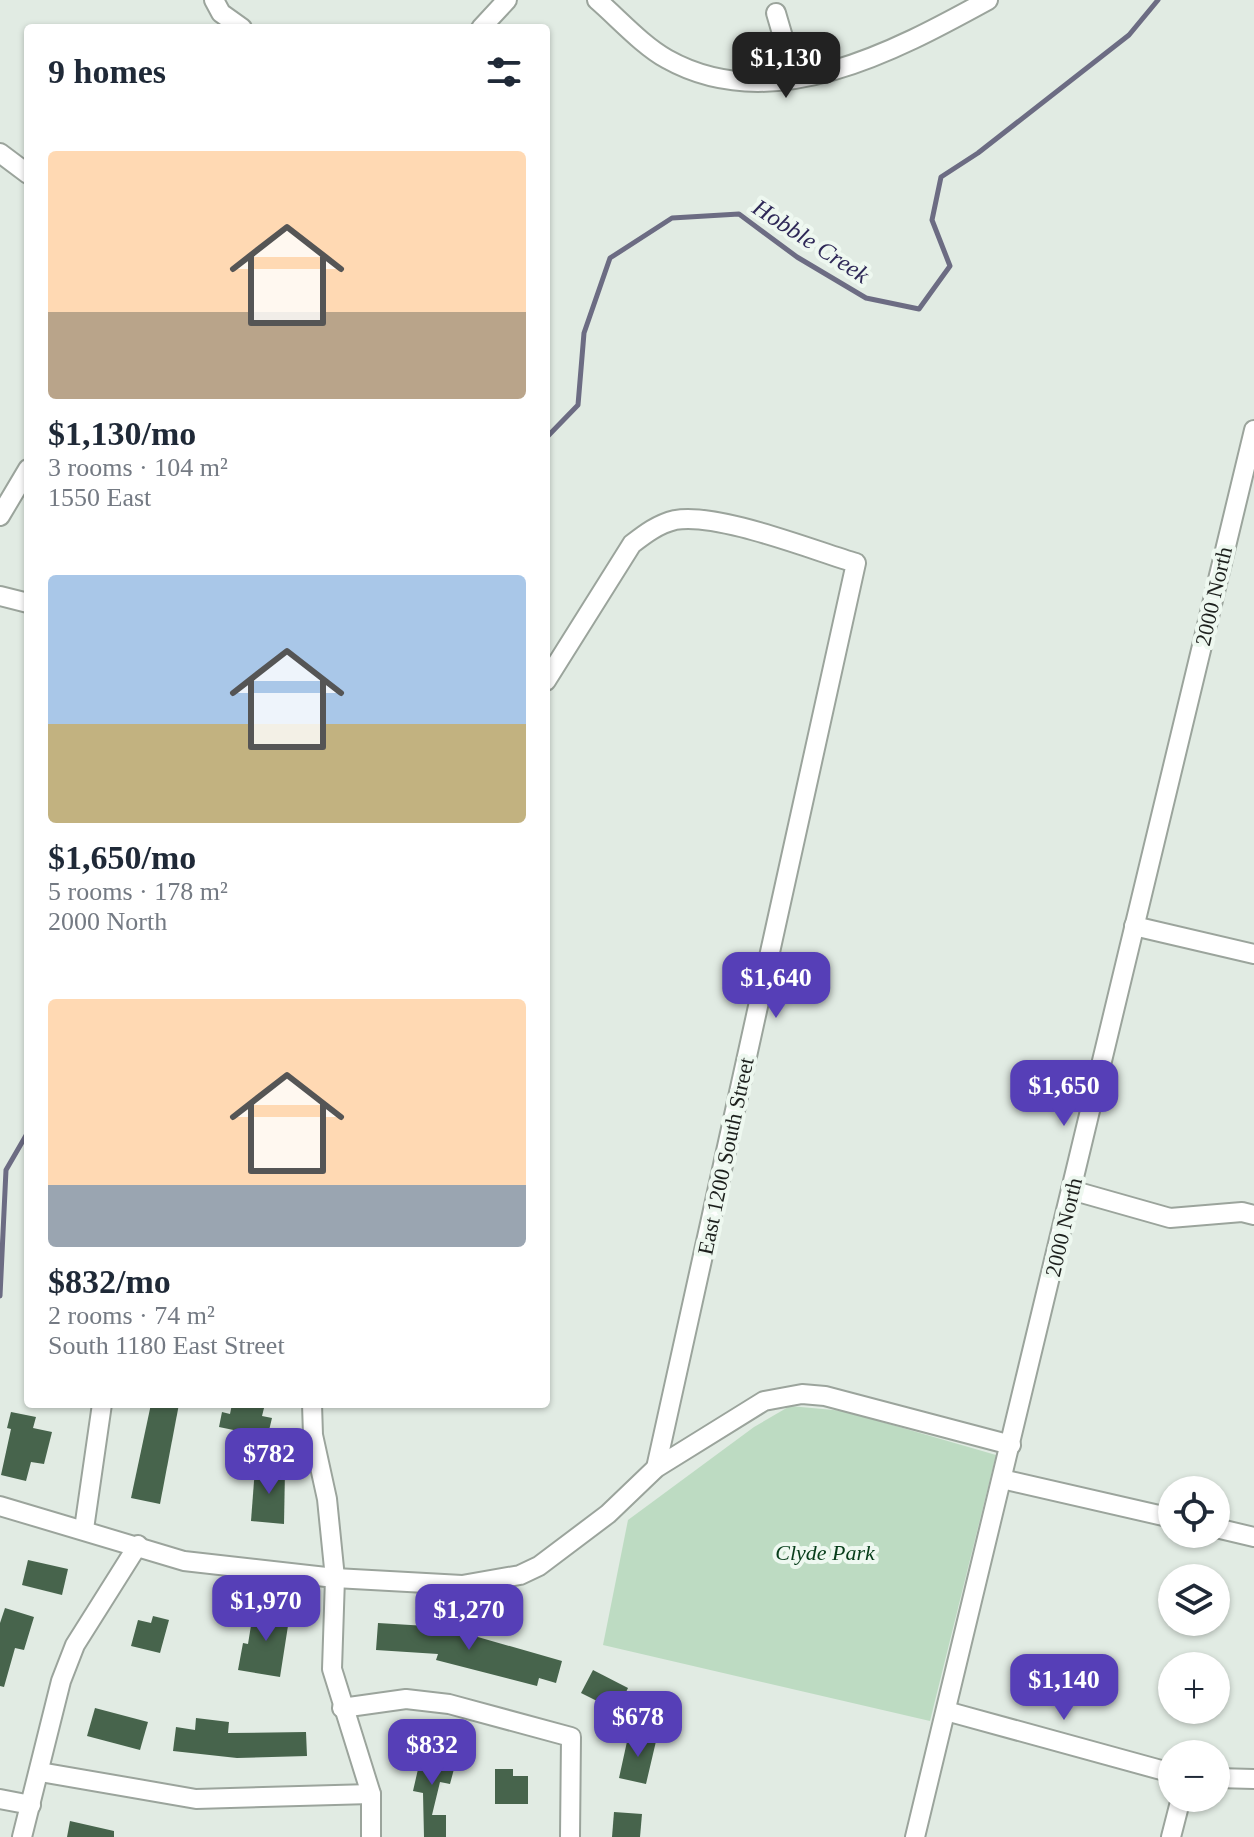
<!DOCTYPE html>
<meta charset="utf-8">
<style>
body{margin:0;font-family:Georgia,serif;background:#f2f2f3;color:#1f2937;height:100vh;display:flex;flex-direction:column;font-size:30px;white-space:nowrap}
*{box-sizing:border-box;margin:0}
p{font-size:26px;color:#747a83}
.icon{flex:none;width:44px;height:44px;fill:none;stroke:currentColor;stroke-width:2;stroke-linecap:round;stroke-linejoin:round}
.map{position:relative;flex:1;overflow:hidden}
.drawer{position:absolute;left:24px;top:24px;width:526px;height:1384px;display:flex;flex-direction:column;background:#fff;border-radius:8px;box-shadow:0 2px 6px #0004}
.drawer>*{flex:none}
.buttons{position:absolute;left:1158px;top:1476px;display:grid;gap:16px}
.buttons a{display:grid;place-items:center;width:72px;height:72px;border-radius:50%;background:#fff;box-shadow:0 2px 6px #0004;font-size:40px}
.price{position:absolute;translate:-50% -68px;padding:0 18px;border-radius:16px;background:#563fb7;color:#fff;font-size:26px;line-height:52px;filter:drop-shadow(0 2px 4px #0008)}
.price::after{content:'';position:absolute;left:50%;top:48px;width:24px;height:18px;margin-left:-12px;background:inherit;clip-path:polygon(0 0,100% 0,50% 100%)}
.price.selected{background:#222;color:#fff}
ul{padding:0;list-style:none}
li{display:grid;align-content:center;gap:16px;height:424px;padding:0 24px}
li span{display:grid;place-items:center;height:248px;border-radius:8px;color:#555}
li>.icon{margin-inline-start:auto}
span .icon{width:144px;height:144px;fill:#fffc;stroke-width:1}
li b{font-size:34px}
h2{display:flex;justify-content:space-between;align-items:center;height:96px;padding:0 24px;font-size:34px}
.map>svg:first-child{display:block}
.green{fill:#bddbc2}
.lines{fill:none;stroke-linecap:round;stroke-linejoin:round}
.stream{stroke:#6c6c83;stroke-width:5}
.building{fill:#47644c}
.minor-casing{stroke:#9ba49c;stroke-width:22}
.minor{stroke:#fff;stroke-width:18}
.labels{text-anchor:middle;stroke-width:8;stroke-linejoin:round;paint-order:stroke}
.street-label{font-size:22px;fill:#1d201d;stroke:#eef8f0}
.park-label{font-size:22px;font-style:italic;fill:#073d1a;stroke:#eef8f0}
.water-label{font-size:24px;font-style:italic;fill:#2e2857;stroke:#eef8f0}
</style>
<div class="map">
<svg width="1254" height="1837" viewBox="0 0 1254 1837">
<rect width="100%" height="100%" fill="#e1ebe3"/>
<!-- green -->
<polygon class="green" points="790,1406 844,1411 996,1455 930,1721 603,1645 628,1520 754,1427"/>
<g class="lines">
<!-- stream -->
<g class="stream">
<polyline points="546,438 578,405 584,333 610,258 672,218 739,214 797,257 866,298 919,309 950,266 932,220 941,177 978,153 1129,35 1158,0"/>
<polyline points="0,1296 6,1170 28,1132"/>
</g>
</g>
<!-- building -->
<g class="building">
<polygon points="151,1404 179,1404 160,1504 131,1498"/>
<polygon points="232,1404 265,1404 262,1416 272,1418 265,1447 246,1443 248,1433 219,1427 222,1412 230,1414"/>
<polygon points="11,1412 36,1417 33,1428 52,1432 44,1464 31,1462 26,1481 1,1475 11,1429 7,1428"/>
<polygon points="255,1468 285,1470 284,1524 251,1521"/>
<polygon points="28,1560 68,1569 62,1595 22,1585"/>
<polygon points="254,1607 290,1613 280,1677 238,1670 243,1643 248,1644"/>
<polygon points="5,1608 34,1617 24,1650 15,1648 4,1687 0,1686 0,1623"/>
<polygon points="153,1616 169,1620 160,1653 131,1646 138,1620 151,1623"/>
<polygon points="378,1623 443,1627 562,1661 556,1683 539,1678 537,1686 436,1660 438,1654 376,1650"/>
<polygon points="593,1670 628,1688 617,1711 581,1693"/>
<polygon points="95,1708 148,1722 140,1750 87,1736"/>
<polygon points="196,1718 229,1722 228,1733 306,1732 307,1756 237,1758 173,1751 176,1727 195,1730"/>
<polygon points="643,1734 657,1737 646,1784 619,1778 628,1737 641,1741"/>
<polygon points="424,1743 447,1748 443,1766 454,1769 450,1784 440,1782 432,1815 446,1815 446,1837 424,1837 423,1793 413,1791"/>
<polygon points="495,1769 513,1769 513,1776 528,1776 528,1804 495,1804"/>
<polygon points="614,1812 642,1814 640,1837 612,1837"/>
<polygon points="70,1821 114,1831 114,1837 67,1837"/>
</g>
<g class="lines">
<!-- minor casing -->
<g class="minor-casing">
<g id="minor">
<polyline points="214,0 221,13 242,28"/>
<path d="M597,0c22,19 45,45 70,59 105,59 228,-8 321,-59"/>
<polyline points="776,13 795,78"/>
<polyline points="481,28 507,0"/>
<polyline points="0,153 28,174"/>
<polyline points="0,516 28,469"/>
<polyline points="0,596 28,603"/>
<path d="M546,681l86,-137c13,-10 26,-20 43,-24 42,-8 137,30 181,43l-200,905"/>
<polyline points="1134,926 1254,954"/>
<polyline points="1071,1190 1170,1218 1242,1212 1254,1215"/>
<polyline points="312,1404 313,1435 327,1499 335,1578 332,1669 371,1794 371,1837"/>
<polyline points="1002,1479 1172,1518"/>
<polyline points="0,1506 184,1561 335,1578 462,1585 520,1575 539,1566 608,1514 656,1468 764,1401 802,1394 825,1396 1011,1445"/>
<polyline points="1216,1528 1254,1537"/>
<polyline points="84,1529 102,1404"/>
<polyline points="342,1708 406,1699 449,1704 571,1737 570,1837"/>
<polyline points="946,1711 1172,1773"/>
<polyline points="40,1772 196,1799 371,1794"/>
<polyline points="1216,1778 1254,1779"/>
<polyline points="0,1799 31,1805"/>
<polyline points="22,1837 61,1681 75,1645 138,1545"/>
<polyline points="915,1837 1254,430"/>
<polyline points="1171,1837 1181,1798"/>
</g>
</g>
<!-- minor -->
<use href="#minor" class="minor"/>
</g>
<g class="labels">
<!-- street labels -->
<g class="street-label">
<text transform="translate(1213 596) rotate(-77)" y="8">2000 North</text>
<text transform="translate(725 1156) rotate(-78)" y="8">East 1200 South Street</text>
<text transform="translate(1063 1227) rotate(-77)" y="8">2000 North</text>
</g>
<!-- park labels -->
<g class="park-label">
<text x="825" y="1560">Clyde Park</text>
</g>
<!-- water labels -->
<g class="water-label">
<text transform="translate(811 241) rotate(33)" y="8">Hobble Creek</text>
</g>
</g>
</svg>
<div class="buttons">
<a><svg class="icon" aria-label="locate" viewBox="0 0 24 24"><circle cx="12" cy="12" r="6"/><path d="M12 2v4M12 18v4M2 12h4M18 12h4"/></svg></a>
<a><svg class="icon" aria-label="layers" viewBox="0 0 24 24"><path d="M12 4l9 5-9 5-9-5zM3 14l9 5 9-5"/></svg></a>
<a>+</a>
<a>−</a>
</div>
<b class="price selected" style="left:786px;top:100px">$1,130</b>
<b class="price" style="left:776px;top:1020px">$1,640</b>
<b class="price" style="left:1064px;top:1128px">$1,650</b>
<b class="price" style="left:269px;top:1496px">$782</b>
<b class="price" style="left:266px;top:1643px">$1,970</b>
<b class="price" style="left:469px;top:1652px">$1,270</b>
<b class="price" style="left:1064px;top:1722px">$1,140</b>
<b class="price" style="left:638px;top:1759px">$678</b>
<b class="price" style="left:432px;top:1787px">$832</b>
<section class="drawer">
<h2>9 homes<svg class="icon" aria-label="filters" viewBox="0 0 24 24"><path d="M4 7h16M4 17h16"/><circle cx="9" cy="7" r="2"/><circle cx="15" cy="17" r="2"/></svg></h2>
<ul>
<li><span style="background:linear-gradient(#ffd9b3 65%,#b9a48a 0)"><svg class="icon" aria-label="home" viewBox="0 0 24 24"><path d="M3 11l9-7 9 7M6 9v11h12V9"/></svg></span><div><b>$1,130/mo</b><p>3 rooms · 104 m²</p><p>1550 East</p></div></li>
<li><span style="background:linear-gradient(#a9c7e8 60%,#c2b280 0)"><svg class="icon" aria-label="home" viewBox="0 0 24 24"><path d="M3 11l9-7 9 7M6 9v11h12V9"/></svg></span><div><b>$1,650/mo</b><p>5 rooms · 178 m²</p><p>2000 North</p></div></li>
<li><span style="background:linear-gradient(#ffd9b3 75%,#9aa5b1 0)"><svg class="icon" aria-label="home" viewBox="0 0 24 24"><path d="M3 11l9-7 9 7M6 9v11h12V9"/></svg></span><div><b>$832/mo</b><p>2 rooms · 74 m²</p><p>South 1180 East Street</p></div></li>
</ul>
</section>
</div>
